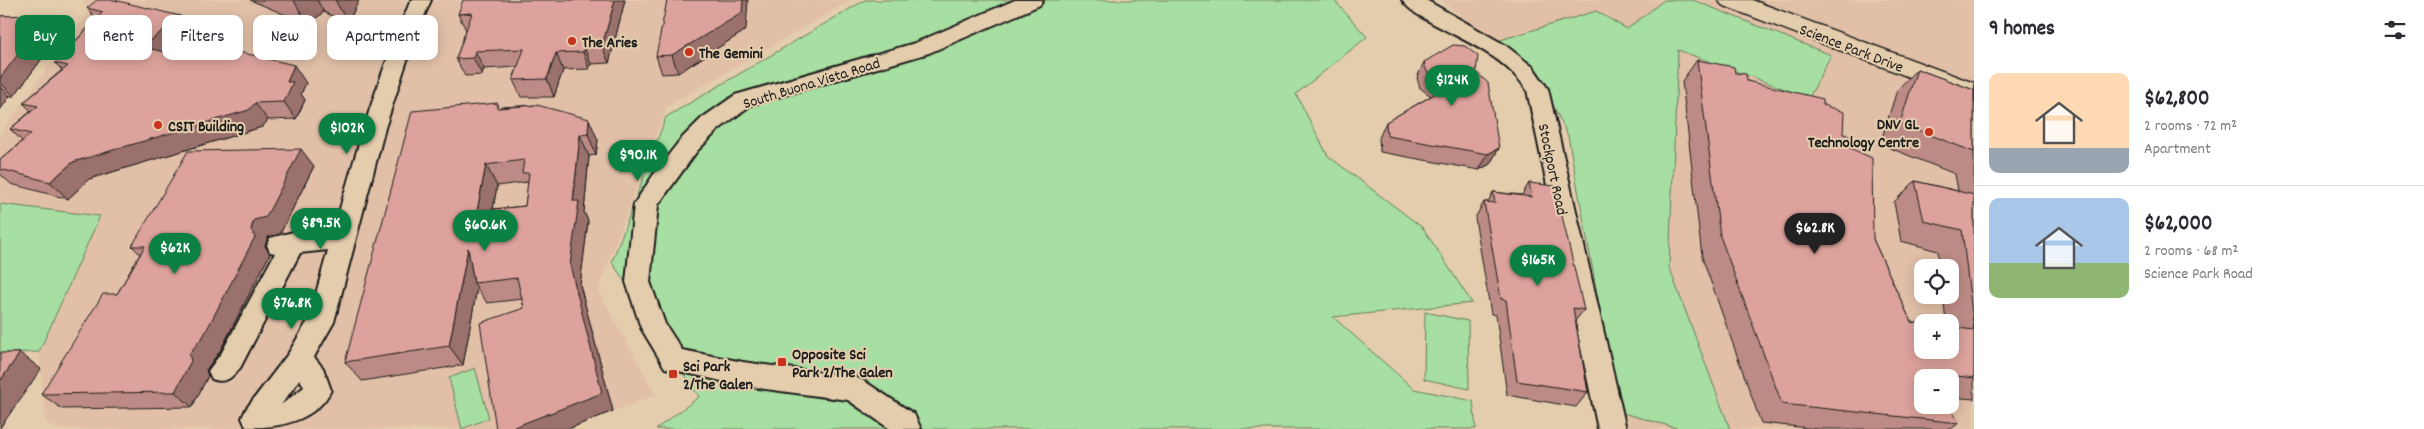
<!DOCTYPE html>
<meta charset="utf-8">
<style>
body{margin:0;font-family:Dekko,sans-serif;background:#f2f2f3;color:#2b2b33;height:100vh;display:flex;flex-direction:column;font-size:19px;white-space:nowrap}
*{box-sizing:border-box;margin:0}
p{font-size:16px;color:#7c7c81}
.icon{flex:none;width:28px;height:28px;fill:none;stroke:currentColor;stroke-width:2;stroke-linecap:round;stroke-linejoin:round}
.map{position:relative;flex:1;overflow:hidden}
.details{display:flex;flex-direction:column;background:#fff;width:450px}
.details>*{flex:none}
.top-card{position:absolute;left:15px;top:15px;width:475px;height:45px;display:flex;gap:10px}
.fabs{position:absolute;left:1914px;top:259px;display:grid;gap:10px}
.fabs a{display:grid;place-items:center;width:45px;height:45px;border-radius:10px;background:#fff;box-shadow:0 2px 12px #0003;font-size:25px}
.price{position:absolute;translate:-50% -42px;padding:0 11px;border-radius:18px;background:#0b8043;color:#fff;font-size:16px;line-height:32px;filter:drop-shadow(0 1px 2px #0008)}
.price::after{content:'';position:absolute;left:50%;top:30px;width:15px;height:11px;margin-left:-8px;background:inherit;clip-path:polygon(0 0,100% 0,50% 100%)}
.price.active{background:#222;color:#fff}
ul{padding:0;list-style:none}
li{display:flex;align-items:center;gap:15px;height:125px;padding:0 15px}
li+li{border-top:1px solid #e1e1e2}
li span{display:grid;place-items:center;flex:none;width:140px;height:100px;border-radius:10px;color:#555}
li>.icon{margin-inline-start:auto}
span .icon{width:60px;height:60px;fill:#fffc;stroke-width:1}
li b{font-size:21px}
h2{display:flex;justify-content:space-between;align-items:center;height:60px;padding:0 15px;font-size:21px}
.tag{padding:0 18px;border-radius:10px;background:#fff;box-shadow:0 2px 12px #0003;font-size:18px;line-height:45px}
.tag.active{background:#0b8043;color:#fff}
main{display:flex;flex:1;min-height:0}
.map>svg:first-child{display:block}
.built{fill:#e2c0a8;fill-rule:evenodd}
.green{fill:#a7dea1;stroke:#627d5e}
.lines{fill:none;stroke-linecap:round;stroke-linejoin:round}
.minor-casing{stroke:#1c1c1c;stroke-width:4}
.major-casing{stroke:#1c1c1c;stroke-width:3}
.minor{fill:#e4cdad;fill-rule:evenodd}
.major{fill:#e4cdad;fill-rule:evenodd}
.wall{fill:#bd8b85;stroke:#1c1c1c;fill-rule:evenodd}
.shaded-wall{fill:#9a716c;stroke:#1c1c1c}
.building{fill:#dca29b;stroke:#1c1c1c;fill-rule:evenodd}
.poi-dot{fill:#c8321e;stroke:#e4cdad;stroke-width:2}
.labels{text-anchor:middle;stroke-width:4;stroke-linejoin:round;paint-order:stroke}
.poi-label{font-size:16px;font-weight:bold;fill:#1c1c1c;stroke:#e4cdad;text-anchor:start}
.street-label{font-size:16px;fill:#1c1c1c;stroke:#e4cdad}
</style>
<main>
<div class="map">
<svg width="1974" height="429" viewBox="0 0 1974 429">
<rect width="100%" height="100%" fill="#e4cdad"/>
<filter id="ink" filterUnits="userSpaceOnUse"><feTurbulence type="fractalNoise" baseFrequency=".02" numOctaves="2"/><feDisplacementMap in="SourceGraphic" scale="10" xChannelSelector="R" yChannelSelector="G"/><feConvolveMatrix kernelMatrix="1 2 1 2 8 2 1 2 1" color-interpolation-filters="sRGB"/></filter>
<g filter="url(#ink)">
<!-- built -->
<g class="built">
<polygon points="81,0 851,0 667,107 598,290 656,395 566,429 58,429 46,423 39,352 100,217 0,204 0,134 90,9"/>
<path d="M1441,0h533v429h-347l-60,-322 -29,-44 -68,-40zM1922,268h28v27h-28zM1922,322h28v28h-28zM1922,378h28v27h-28z"/>
</g>
<!-- green -->
<g class="green">
<polygon points="865,0 1334,0 1367,37 1296,94 1328,156 1423,228 1472,303 1333,317 1414,389 1473,401 1476,429 656,429 699,397 612,262 666,117"/>
<polygon points="1664,0 1693,0 1831,55 1809,98 1678,50 1669,267 1730,429 1680,429 1619,412 1568,136 1534,66 1497,41 1596,11 1627,29"/>
<polygon points="0,204 100,216 39,352 0,353"/>
<polygon points="1425,312 1468,321 1469,389 1424,379"/>
<polygon points="475,368 489,418 462,429 449,378"/>
</g>
<g class="lines">
<!-- minor casing -->
<g class="minor-casing">
<g id="minor">
<path d="M411,0h20l-18,42 -28,86 -51,194 -20,35 9,11 8,22c-14,30 -52,39 -85,37l-4,-9 4,-9 42,-55 21,-35 19,-69 -28,3 -60,115c-9,10 -14,16 -28,11l-4,-8 14,-19 53,-99 -5,-1 -3,-7 3,-7 23,-6 41,-2c22,-78 44,-155 77,-230zM300,379l4,8 -23,18z"/>
<polygon points="1015,0 1043,0 1040,5 929,53 751,105 718,130 697,151 658,205 650,282 665,324 682,350 743,362 854,377 864,381 914,414 921,429 890,429 848,400 743,386 665,368 641,328 626,282 634,204 656,171 681,139 702,118 735,95 915,43"/>
<path d="M1402,0h24l79,45 28,22 15,22 78,340h-28l-71,-339c-21,-32 -58,-47 -91,-65 -11,-6 -27,-14 -34,-25z"/>
</g>
</g>
<!-- major casing -->
<g class="major-casing">
<polygon id="major" points="1718,0 1752,0 1974,83 1974,102 1722,5"/>
</g>
<!-- minor -->
<use href="#minor" class="minor"/>
<!-- major -->
<use href="#major" class="major"/>
</g>
<!-- wall -->
<g class="wall">
<polygon points="250,0 359,0 348,23 324,12 308,24"/>
<polygon points="625,0 609,63 591,64 589,69 563,70 554,97 521,97 513,80 517,67 484,69 482,75 465,76 456,59 466,30 458,14"/>
<polygon points="87,8 180,16 193,33 170,53 306,83 301,94 305,100 296,119 268,120 262,127 89,179 68,199 11,184 0,174 0,160 22,141 10,129 31,111 23,103 62,70 55,63 96,19"/>
<polygon points="0,13 3,16 31,15 36,20 45,19 59,36 14,96 10,96 0,110"/>
<polygon points="746,30 678,73 662,74 656,56"/>
<polygon points="1697,60 1735,73 1747,81 1823,105 1843,134 1848,147 1873,239 1911,322 1950,350 1950,322 1946,322 1943,295 1950,295 1950,268 1940,268 1938,251 1901,241 1894,202 1915,181 1958,191 1955,174 1880,144 1897,90 1917,69 1974,90 1974,399 1950,397 1950,378 1922,378 1959,423 1951,429 1818,429 1761,423 1702,257 1682,81"/>
<polygon points="1424,62 1476,72 1499,148 1490,164 1479,170 1380,152 1379,138 1386,122 1431,96 1420,88 1417,78"/>
<path d="M537,105l61,35 -2,15 -7,1 -5,56 4,9 -8,64 33,126 -45,18h-72l28,-121 -2,-9 -35,4 -10,-15 -14,77 -101,16 -17,-19 155,-255zM527,182l1,2 -3,22 -32,3 4,-23z"/>
<polygon points="314,166 280,234 268,237 265,246 270,254 220,351 206,370 208,376 192,407 62,409 41,394 117,294 140,254 132,246"/>
<polygon points="1529,183 1584,310 1575,321 1588,392 1576,407 1507,395 1496,315 1491,314 1475,218 1484,202 1488,202 1493,192 1522,195"/>
</g>
<!-- shaded-wall -->
<g class="shaded-wall">
<polygon points="296,0 317,0 324,12 308,24 294,1"/>
<polygon points="335,0 359,0 348,23"/>
<polygon points="615,0 625,0 609,63 602,46"/>
<polygon points="743,0 748,0 746,30 678,73 672,55"/>
<polygon points="31,15 40,25 45,19 59,36 14,96 0,82 0,78 27,20"/>
<polygon points="180,16 193,33 157,64 143,47"/>
<polygon points="584,47 591,64 589,69 583,52"/>
<polygon points="475,51 484,69 482,75 473,58"/>
<polygon points="556,53 563,70 554,97 547,79"/>
<polygon points="294,65 306,83 301,94 305,100 296,119 284,102 287,82"/>
<polygon points="0,86 10,96 0,110"/>
<polygon points="255,103 268,120 262,127 89,179 68,199 50,182 73,162"/>
<polygon points="589,119 598,140 596,155 588,134"/>
<polygon points="580,135 589,156 584,212 588,221 580,285 613,411 568,429 509,429 570,265 573,201"/>
<polygon points="1499,148 1490,164 1479,170 1488,154"/>
<polygon points="301,149 314,166 280,234 268,237 265,246 270,254 220,351 206,370 208,376 192,407 175,392 189,354 251,229 254,220"/>
<polygon points="486,165 497,186 489,232 477,211"/>
<polygon points="468,248 474,283 477,288 463,365 449,346"/>
<polygon points="20,353 41,369 0,428 0,381"/>
</g>
<!-- building -->
<g class="building">
<polygon points="97,0 114,0 180,16 143,47 190,58 205,44 294,65 287,82 293,82 284,102 255,103 249,110 73,162 50,182 0,169 0,160 31,134 10,129 38,106 23,103 68,66 55,63 103,12 87,8"/>
<polygon points="463,0 615,0 602,46 584,47 583,52 556,53 547,79 513,80 524,49 475,51 473,58 456,59 472,13 458,14"/>
<polygon points="667,0 743,0 742,13 672,55 656,56"/>
<polygon points="31,15 27,20 45,19 0,78 0,16"/>
<polygon points="1453,45 1465,46 1478,56 1476,72 1488,83 1499,148 1488,154 1387,136 1386,122 1449,86 1427,72 1424,62"/>
<polygon points="1697,60 1734,67 1735,73 1746,74 1747,81 1823,99 1823,105 1844,112 1843,134 1849,135 1848,147 1872,158 1873,239 1911,322 1922,324 1922,350 1950,350 1950,327 1974,330 1974,378 1931,373 1933,378 1922,378 1922,405 1949,405 1959,423 1782,404 1720,236"/>
<polygon points="1917,69 1974,90 1974,152 1900,123"/>
<path d="M498,103l-1,5 40,-3 52,14 -1,15 -8,1 -7,66h6l-9,64 32,128 -93,36h-13l-16,-106 44,-15 -7,-30 -43,5 -6,-35 -19,98 -104,16 67,-251zM524,160l-2,13h7l-4,33 -48,5 9,-46z"/>
<polygon points="301,149 266,217 254,220 251,229 255,237 204,335 189,354 191,361 175,392 41,394 103,294 117,294 145,246 132,246 188,151"/>
<polygon points="1915,181 1974,195 1974,330 1962,230 1924,221"/>
<polygon points="1529,183 1555,186 1584,310 1573,308 1588,392 1517,381 1506,300 1501,299 1484,202 1495,203 1493,192 1532,197"/>
<polygon points="0,353 20,353 0,381"/>
</g>
</g>
<!-- markers -->
<g class="poi-dot">
<circle cx="572" cy="41" r="5"/>
<circle cx="689" cy="52" r="5"/>
<circle cx="158" cy="125" r="5"/>
<circle cx="1929" cy="132" r="5"/>
<rect x="777" y="357" width="10" height="10" rx="2.5"/>
<rect x="668" y="369" width="10" height="10" rx="2.5"/>
</g>
<g class="labels">
<!-- poi labels -->
<g class="poi-label">
<text x="582" y="47">The Aries</text>
<text x="699" y="58">The Gemini</text>
<text x="1919" y="129" text-anchor="end">DNV GL<tspan x="1919" dy="18">Technology Centre</tspan></text>
<text x="168" y="131">CSIT Building</text>
<text x="792" y="359">Opposite Sci<tspan x="792" dy="18">Park 2/The Galen</tspan></text>
<text x="683" y="371">Sci Park<tspan x="683" dy="18">2/The Galen</tspan></text>
</g>
<!-- street labels -->
<g class="street-label">
<text transform="translate(1852 47) rotate(21)" y="6">Science Park Drive</text>
<text transform="translate(811 82) rotate(-17)" y="6">South Buona Vista Road</text>
<text transform="translate(1554 169) rotate(78)" y="6">Stockport Road</text>
</g>
</g>
</svg>
<div class="fabs">
<a><svg class="icon" aria-label="locate" viewBox="0 0 24 24"><circle cx="12" cy="12" r="6"/><path d="M12 2v4M12 18v4M2 12h4M18 12h4"/></svg></a>
<a>+</a>
<a>−</a>
</div>
<b class="price" style="left:1452px;top:107px">$124K</b>
<b class="price" style="left:347px;top:155px">$102K</b>
<b class="price" style="left:638px;top:182px">$90.1K</b>
<b class="price" style="left:321px;top:250px">$89.5K</b>
<b class="price" style="left:485px;top:252px">$60.6K</b>
<b class="price active" style="left:1815px;top:255px">$62.8K</b>
<b class="price" style="left:175px;top:275px">$62K</b>
<b class="price" style="left:1538px;top:287px">$165K</b>
<b class="price" style="left:292px;top:330px">$76.8K</b>
<div class="top-card">
<a class="tag active">Buy</a>
<a class="tag">Rent</a>
<a class="tag">Filters</a>
<a class="tag">New</a>
<a class="tag">Apartment</a>
</div>
</div>
<section class="details">
<h2>9 homes<svg class="icon" aria-label="filters" viewBox="0 0 24 24"><path d="M4 7h16M4 17h16"/><circle cx="9" cy="7" r="2"/><circle cx="15" cy="17" r="2"/></svg></h2>
<ul>
<li><span style="background:linear-gradient(#ffd9b3 75%,#9aa5b1 0)"><svg class="icon" aria-label="home" viewBox="0 0 24 24"><path d="M3 11l9-7 9 7M6 9v11h12V9"/></svg></span><div><b>$62,800</b><p>2 rooms · 72 m²</p><p>Apartment</p></div></li>
<li><span style="background:linear-gradient(#a9c7e8 65%,#8fb573 0)"><svg class="icon" aria-label="home" viewBox="0 0 24 24"><path d="M3 11l9-7 9 7M6 9v11h12V9"/></svg></span><div><b>$62,000</b><p>2 rooms · 68 m²</p><p>Science Park Road</p></div></li>
</ul>
</section>
</main>
